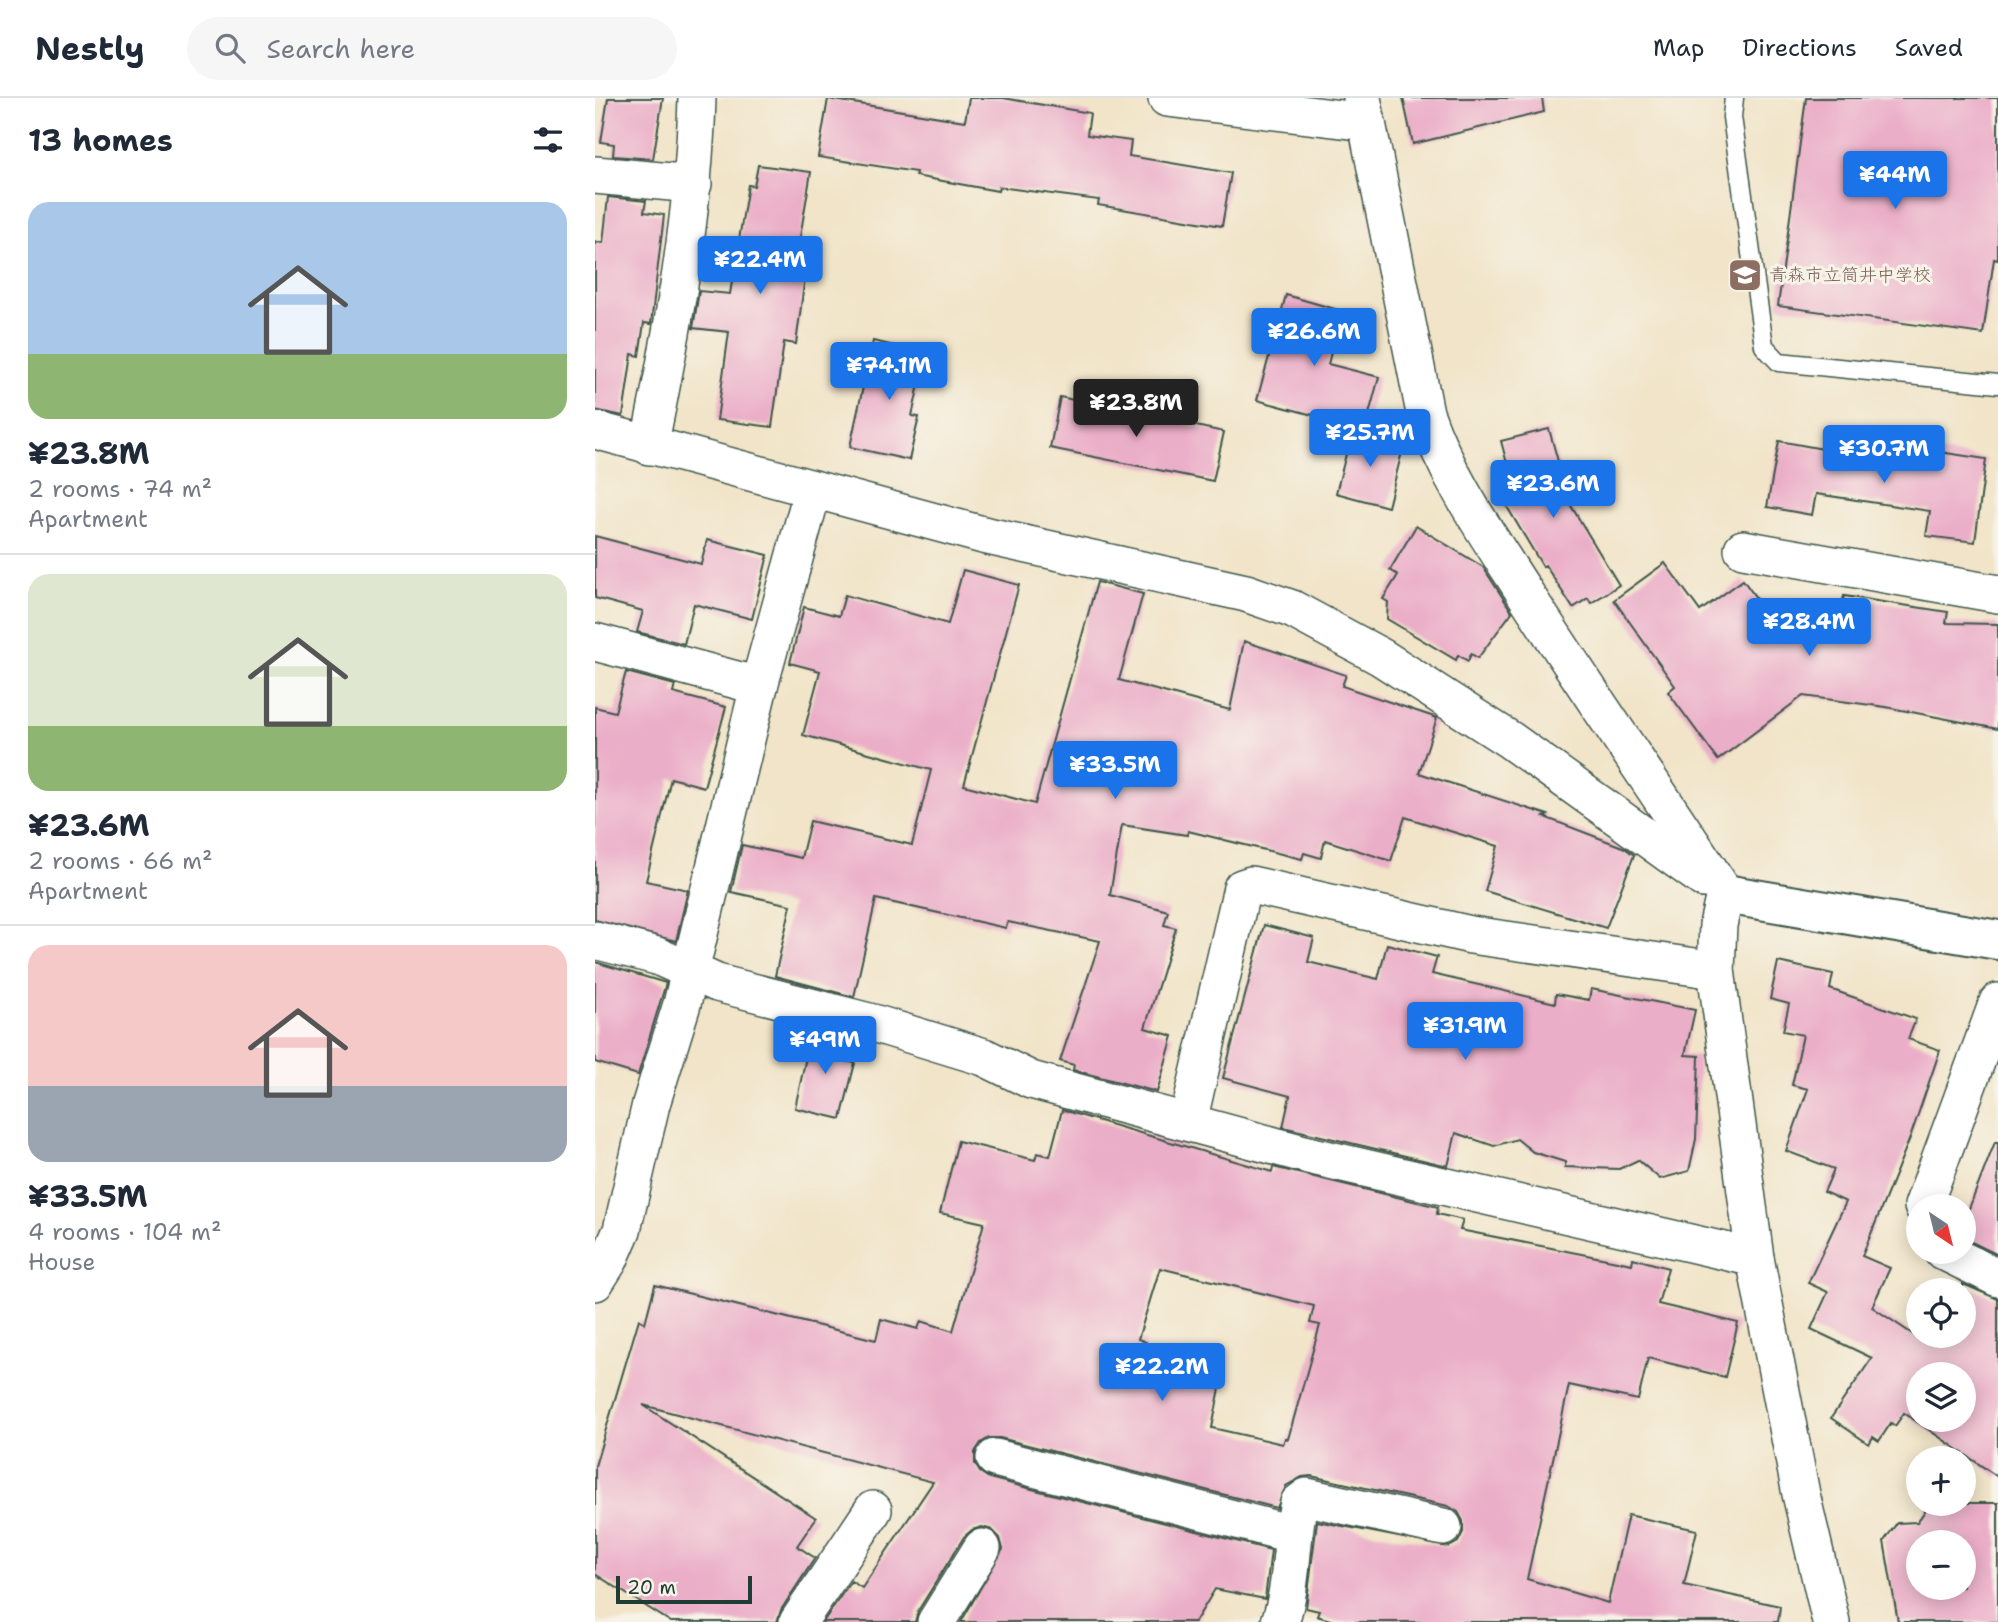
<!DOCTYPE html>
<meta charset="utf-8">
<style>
body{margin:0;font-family:"Shantell Sans","Klee One",sans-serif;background:#f6f6f7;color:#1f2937;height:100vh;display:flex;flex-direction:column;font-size:26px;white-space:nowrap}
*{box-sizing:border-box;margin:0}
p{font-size:23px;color:#747a83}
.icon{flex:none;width:38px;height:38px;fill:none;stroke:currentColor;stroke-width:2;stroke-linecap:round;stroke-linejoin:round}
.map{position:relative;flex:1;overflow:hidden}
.drawer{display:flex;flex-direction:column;background:#fff;width:595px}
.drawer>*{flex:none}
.needle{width:46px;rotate:145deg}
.tools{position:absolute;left:1311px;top:1096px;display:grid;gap:14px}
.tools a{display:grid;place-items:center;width:70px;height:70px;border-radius:50%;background:#fff;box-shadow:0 4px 18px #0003;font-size:35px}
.scale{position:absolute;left:21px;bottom:18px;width:136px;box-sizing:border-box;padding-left:7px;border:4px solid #1f3d34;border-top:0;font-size:19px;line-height:24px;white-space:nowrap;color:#1f3d34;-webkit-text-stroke:5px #f7f3e8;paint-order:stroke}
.price{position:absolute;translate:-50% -60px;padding:0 16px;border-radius:7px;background:#1a73e8;color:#fff;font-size:23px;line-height:46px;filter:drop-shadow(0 2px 4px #0008)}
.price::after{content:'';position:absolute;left:50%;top:42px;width:21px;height:16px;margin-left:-10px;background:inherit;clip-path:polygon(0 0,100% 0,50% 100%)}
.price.active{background:#222;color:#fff}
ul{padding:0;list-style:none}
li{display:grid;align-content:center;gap:14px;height:371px;padding:0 28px}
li+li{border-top:2px solid #e0e1e3}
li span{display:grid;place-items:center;height:217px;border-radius:21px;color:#555}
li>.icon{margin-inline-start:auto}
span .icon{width:126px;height:126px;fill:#fffc;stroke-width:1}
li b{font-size:30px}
h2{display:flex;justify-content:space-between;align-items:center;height:84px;padding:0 28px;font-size:30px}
header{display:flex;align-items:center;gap:42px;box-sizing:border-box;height:98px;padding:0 35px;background:#fff;border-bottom:2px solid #e0e1e3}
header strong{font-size:33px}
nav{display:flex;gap:38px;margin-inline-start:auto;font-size:24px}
.search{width:490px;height:63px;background:#f6f6f7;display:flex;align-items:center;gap:18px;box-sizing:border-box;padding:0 24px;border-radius:38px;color:#747a83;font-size:26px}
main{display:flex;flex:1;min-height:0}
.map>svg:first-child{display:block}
.building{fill:#ebaec8;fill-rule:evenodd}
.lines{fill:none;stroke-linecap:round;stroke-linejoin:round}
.service-casing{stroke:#3e564a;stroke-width:21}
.minor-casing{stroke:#3e564a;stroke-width:40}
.tertiary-casing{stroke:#3e564a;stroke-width:42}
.service{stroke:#fff;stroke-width:18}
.minor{stroke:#fff;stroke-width:37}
.tertiary{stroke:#fff;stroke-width:38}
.labels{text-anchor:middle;stroke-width:6;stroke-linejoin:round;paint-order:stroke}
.education-label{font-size:18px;fill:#785e54;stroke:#f7f3e8;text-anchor:start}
</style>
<header>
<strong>Nestly</strong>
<div class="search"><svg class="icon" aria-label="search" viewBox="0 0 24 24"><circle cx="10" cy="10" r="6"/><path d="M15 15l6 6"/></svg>Search here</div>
<nav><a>Map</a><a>Directions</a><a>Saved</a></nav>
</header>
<main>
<section class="drawer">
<h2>13 homes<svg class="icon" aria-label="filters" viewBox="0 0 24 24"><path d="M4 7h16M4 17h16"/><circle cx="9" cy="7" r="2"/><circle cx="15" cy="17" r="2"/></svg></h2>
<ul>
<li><span style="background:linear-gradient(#a9c7e8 70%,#8fb573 0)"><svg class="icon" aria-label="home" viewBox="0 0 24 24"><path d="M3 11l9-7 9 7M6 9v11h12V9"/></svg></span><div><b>¥23.8M</b><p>2 rooms · 74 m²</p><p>Apartment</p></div></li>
<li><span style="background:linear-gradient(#dfe7d0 70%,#8fb573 0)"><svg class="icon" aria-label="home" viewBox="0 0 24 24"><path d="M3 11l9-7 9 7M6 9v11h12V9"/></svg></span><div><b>¥23.6M</b><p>2 rooms · 66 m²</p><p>Apartment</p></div></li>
<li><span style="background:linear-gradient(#f6c9c9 65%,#9aa5b1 0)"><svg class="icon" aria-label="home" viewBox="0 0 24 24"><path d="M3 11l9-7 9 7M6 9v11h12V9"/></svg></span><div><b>¥33.5M</b><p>4 rooms · 104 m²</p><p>House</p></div></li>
</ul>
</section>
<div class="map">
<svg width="1403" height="1524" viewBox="0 0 1403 1524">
<rect width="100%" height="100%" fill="#f7f3e8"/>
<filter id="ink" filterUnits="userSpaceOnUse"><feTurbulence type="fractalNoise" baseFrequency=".0143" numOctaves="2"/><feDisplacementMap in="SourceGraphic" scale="14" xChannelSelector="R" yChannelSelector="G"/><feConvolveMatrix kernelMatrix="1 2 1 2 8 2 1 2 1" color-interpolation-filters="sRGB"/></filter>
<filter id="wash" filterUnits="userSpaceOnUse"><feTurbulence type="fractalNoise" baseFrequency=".00686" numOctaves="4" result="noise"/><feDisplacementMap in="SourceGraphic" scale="28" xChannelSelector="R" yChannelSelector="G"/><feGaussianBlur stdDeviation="1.57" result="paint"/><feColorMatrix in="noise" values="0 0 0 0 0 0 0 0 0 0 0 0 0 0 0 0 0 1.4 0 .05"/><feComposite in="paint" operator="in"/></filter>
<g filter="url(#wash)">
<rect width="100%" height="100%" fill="#f1e4c8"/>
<g id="blocks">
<!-- building -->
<g class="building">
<polygon points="13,0 68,0 58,61 18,58 19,46 6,44"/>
<polygon points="374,0 408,0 495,15 492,37 536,43 534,58 636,75 627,128 503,107 504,102 404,89 403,93 320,78 321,74 223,59 233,1 370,23"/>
<polygon points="808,0 947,0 949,14 818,46"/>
<polygon points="1211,0 1403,0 1403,162 1399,161 1388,236 1183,208"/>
<polygon points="163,67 216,74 200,169 211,171 201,246 189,244 177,329 122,322 134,234 98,230 104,193 135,196 153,87 159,88"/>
<polygon points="13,99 51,103 49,114 69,117 56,226 49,225 44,258 37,256 28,318 0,312 0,144 8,145"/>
<polygon points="691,197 747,213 733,266 784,279 770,331 662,302"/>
<polygon points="278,243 331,255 317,318 324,319 314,362 255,349"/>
<polygon points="465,299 629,334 618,383 455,350"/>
<polygon points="954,331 966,374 958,378 1024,487 996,505 993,500 978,510 950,467 948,469 908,402 920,395 906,343"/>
<polygon points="757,333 809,346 793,409 741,395"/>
<polygon points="1184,343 1328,369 1331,352 1391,361 1380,444 1331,438 1335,413 1221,396 1217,417 1172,409"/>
<polygon points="821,428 888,469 917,514 883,560 876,556 873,563 863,557 861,562 792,521 793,504 788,501 803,477 795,472"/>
<polygon points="0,438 106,466 112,442 173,457 157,521 99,506 89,546 42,534 48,513 0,500"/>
<polygon points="1070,465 1105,513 1148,482 1169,511 1231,519 1232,513 1245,516 1249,498 1353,514 1351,525 1403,526 1403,631 1291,609 1208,598 1123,662 1073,594 1080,588 1019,502"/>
<polygon points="368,472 424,487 369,687 440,706 502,484 506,485 548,496 524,582 635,612 649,543 751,577 747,588 842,620 824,675 953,717 949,719 1030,750 1039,757 1011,830 890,793 903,748 810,719 796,763 730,742 726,760 709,755 707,761 593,733 592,737 527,727 515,797 573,813 569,827 581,830 550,930 578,938 562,994 478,972 479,967 465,963 505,843 413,824 411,830 281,801 259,899 180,878 196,807 136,794 147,747 206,760 215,723 317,747 336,672 208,637 225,573 195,565 209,509 244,518 250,497 353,526"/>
<polygon points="31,574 80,587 78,595 131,609 109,689 76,680 51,783 93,792 81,843 0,822 0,609 20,614"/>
<polygon points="669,827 719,840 713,864 783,881 792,846 842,859 837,876 960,905 961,896 994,902 996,891 1100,912 1090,957 1104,958 1101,1041 1094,1073 1065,1081 1043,1062 1024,1071 970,1069 970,1064 938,1054 922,1041 899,1048 861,1035 853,1068 688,1029 695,998 628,980"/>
<polygon points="0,864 71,885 43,977 0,964"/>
<path d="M1183,864l55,12 -3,15 86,30 -8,20 32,11 -30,88 -48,118 28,12 -18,39 42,28h49v-51l35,15v178l-94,-64 -9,13 -4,-3 -12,18 -6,-4 -4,7 -38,-26 41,-60 -61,-29 17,-37 -20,-9 38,-81 -22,-10 10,-23 -48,-18 22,-62 -16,-4 11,-50 -20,-4 6,-27 -19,-5zM1323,1276h45v45h-45z"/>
<polygon points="217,931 250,940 245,962 260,965 246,1021 200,1010"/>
<path d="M467,1012l210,62 1,-5 165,40 -1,7 26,6 -3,10 172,34 1,-6 35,10 -10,36 80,19 -13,54 -77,-19 -10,42 -69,-15 -42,194 81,24 20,-88 69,15 -13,55 96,21 -2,16h-441l-20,-6 2,-5 -13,-3 11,-87 132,26 9,-5 5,-10v-11l-5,-9 -10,-6 -137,-30 -9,1 -16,9 -9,22 -277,-70h-11l-8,5 -6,9v12l5,8 9,6 282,72 -6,49 -50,-10 -20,33h-234l42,-73 -3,-11 -8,-8 -10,-3 -10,3 -8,7 -46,74 -3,11h-92l28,-41 11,7 71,-106 -290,-77 173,113 -19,28 18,12 -34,52 -4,12h-106l-76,-48v-108l44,-147 6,4 10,-38 221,55 5,-21 37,10 3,-8 32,10 31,-108 -44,-10 18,-72 77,19 2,-7 13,3zM565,1170l154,38 -4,17 10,2 -32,114 -3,-1 -2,6 -71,-16 9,-45 -83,-16 8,-25 -8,-3z"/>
<polygon points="1400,1044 1403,1044 1403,1157 1368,1140 1368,1126"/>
<path d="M1336,1405h67v119h-100l-14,-81 13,-18 20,-1zM1323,1444h45v45h-45z"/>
</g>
</g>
</g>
<g filter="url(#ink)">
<use href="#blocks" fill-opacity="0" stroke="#3e564a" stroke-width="2"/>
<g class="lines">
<!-- service casing -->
<g class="service-casing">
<polyline id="service" points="1139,0 1137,19 1169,248 1184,264 1403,286"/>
</g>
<!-- minor casing -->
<g class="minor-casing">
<g id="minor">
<polyline points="572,0 771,24"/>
<path d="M767,0l63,315c23,67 65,125 103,185 64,99 132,197 197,296l-7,31 -2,45 39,288 46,236 30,128"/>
<polyline points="0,77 98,86"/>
<polyline points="0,332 388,437 651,495 697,511 786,559 915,642 1109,781"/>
<path d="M54,348c24,-115 45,-231 48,-348"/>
<polyline points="1148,451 1403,496"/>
<polyline points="0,544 164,588"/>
<polyline points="0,842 62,858 122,885 278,925 389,959 436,982 713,1057 1160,1160"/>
<polyline points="593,1024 647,790 656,787 876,837 1121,872"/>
<polyline points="1328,1108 1403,904"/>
<polyline points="1348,1153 1403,1180"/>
<polyline points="0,1184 14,1162 27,1132 56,1006 87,906 164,588 218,391"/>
<polyline points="400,1360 697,1436"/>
<polyline points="203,1524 278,1412"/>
<polyline points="341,1524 387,1450"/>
<path d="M685,1524c13,-37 10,-80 19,-119l8,-6 136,30"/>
</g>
</g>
<!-- tertiary casing -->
<g class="tertiary-casing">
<polyline id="tertiary" points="1130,796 1403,842"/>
</g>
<!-- service -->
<use href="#service" class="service"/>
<!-- minor -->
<use href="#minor" class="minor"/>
<!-- tertiary -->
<use href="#tertiary" class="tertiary"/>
</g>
</g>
<!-- icons -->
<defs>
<g id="school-square" transform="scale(1.75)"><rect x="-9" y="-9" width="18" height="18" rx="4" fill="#8d6e63" stroke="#f7f3e8"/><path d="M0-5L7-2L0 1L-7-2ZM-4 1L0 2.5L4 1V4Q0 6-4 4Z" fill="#fff"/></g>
</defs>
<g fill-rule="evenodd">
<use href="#school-square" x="1150" y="177"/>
</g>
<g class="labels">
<!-- education labels -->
<g class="education-label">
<text x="1174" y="183">青森市立筒井中学校</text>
</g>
</g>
</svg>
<div class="tools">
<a><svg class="needle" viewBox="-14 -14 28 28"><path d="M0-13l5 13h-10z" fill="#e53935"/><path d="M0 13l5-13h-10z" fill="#747a83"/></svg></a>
<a><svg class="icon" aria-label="locate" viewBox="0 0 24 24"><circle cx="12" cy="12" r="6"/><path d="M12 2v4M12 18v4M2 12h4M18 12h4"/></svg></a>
<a><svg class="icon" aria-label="layers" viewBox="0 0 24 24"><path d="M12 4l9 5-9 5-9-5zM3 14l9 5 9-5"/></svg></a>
<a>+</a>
<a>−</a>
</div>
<div class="scale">20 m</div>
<b class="price" style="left:1300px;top:113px">¥44M</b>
<b class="price" style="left:165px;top:198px">¥22.4M</b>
<b class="price" style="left:719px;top:270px">¥26.6M</b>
<b class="price" style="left:294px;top:304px">¥74.1M</b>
<b class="price active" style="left:541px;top:341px">¥23.8M</b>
<b class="price" style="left:775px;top:371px">¥25.7M</b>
<b class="price" style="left:1289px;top:387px">¥30.7M</b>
<b class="price" style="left:958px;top:422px">¥23.6M</b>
<b class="price" style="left:1214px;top:560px">¥28.4M</b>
<b class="price" style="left:520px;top:703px">¥33.5M</b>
<b class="price" style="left:870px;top:964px">¥31.9M</b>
<b class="price" style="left:230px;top:978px">¥49M</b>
<b class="price" style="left:567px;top:1305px">¥22.2M</b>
</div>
</main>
